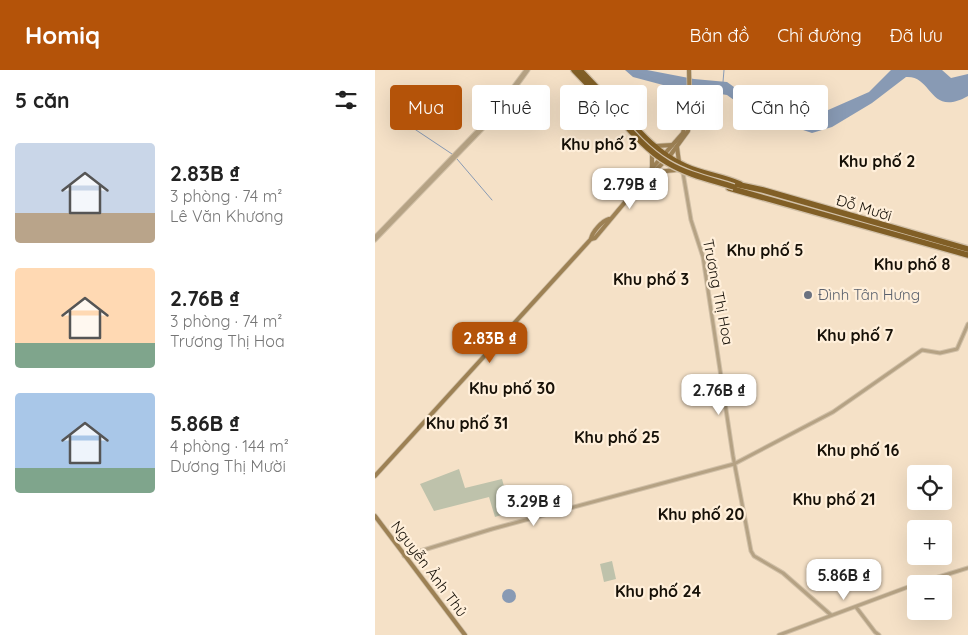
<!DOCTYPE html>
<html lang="vi">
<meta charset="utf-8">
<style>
body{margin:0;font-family:Quicksand,sans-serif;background:#f6f6f6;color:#222;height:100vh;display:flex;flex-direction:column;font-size:19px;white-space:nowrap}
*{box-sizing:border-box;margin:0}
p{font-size:16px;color:#767676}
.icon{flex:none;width:28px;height:28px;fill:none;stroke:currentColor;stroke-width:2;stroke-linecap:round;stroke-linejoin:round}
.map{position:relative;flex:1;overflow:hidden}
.sheet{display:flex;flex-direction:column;background:#fff;width:375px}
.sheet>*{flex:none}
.hud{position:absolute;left:15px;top:15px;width:475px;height:45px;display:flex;gap:10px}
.tools{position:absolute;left:532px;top:395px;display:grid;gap:10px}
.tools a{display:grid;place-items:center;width:45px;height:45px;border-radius:5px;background:#fff;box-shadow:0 5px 20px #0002;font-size:25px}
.price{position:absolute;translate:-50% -42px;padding:0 11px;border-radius:10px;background:#fff;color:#222;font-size:16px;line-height:32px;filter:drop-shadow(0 1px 2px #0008)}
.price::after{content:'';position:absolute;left:50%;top:30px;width:15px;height:11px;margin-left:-8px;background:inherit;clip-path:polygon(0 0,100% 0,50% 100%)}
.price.selected{background:#b45309;color:#fff}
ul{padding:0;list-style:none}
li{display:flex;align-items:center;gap:15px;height:125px;padding:0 15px}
li span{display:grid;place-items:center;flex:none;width:140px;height:100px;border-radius:5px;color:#555}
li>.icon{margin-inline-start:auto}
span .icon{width:60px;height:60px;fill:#fffc;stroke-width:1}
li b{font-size:21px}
h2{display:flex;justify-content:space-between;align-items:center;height:60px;padding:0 15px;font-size:21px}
.chip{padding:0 18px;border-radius:5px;background:#fff;box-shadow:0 5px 20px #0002;font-size:18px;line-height:45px}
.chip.selected{background:#b45309;color:#fff}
header{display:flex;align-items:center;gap:30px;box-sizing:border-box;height:70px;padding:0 25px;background:#b45309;color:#fff}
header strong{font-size:24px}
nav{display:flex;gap:28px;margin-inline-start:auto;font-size:18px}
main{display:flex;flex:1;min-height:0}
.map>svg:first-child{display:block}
.green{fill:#bec2ab}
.water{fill:#889ab4}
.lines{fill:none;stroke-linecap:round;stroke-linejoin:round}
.stream{stroke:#889ab4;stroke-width:1}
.tertiary-casing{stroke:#d1c0a8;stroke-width:5}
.secondary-casing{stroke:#d1c0a8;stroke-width:5.5}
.trunk-casing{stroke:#d1c0a8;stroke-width:8}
.tertiary{stroke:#b5a284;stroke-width:3}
.secondary{stroke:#9d8154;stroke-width:4}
.trunk{stroke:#815f26;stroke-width:5.5}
.trunk-bridge-casing{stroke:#d1c0a8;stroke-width:8;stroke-linecap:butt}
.trunk-bridge{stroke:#815f26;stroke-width:5.5}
.worship-dot{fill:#6b7280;stroke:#ffefda;stroke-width:2}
.labels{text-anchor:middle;stroke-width:4.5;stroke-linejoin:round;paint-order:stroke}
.street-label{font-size:15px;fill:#161007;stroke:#ffefda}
.worship-label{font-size:15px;fill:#5b616d;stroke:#ffefda;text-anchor:start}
.neighbourhood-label{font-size:16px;font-weight:bold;fill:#161007;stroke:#ffefda}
</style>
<header>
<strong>Homiq</strong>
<nav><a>Bản đồ</a><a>Chỉ đường</a><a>Đã lưu</a></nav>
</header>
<main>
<section class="sheet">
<h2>5 căn<svg class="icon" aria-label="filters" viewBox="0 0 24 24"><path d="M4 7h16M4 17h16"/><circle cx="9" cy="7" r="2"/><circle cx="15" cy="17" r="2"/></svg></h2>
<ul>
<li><span style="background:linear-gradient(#c9d6e8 70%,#b9a48a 0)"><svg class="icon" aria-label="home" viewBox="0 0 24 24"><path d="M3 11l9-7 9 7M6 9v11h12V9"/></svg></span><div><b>2.83B ₫</b><p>3 phòng · 74 m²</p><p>Lê Văn Khương</p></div></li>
<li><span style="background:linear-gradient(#ffd9b3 75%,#7fa58c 0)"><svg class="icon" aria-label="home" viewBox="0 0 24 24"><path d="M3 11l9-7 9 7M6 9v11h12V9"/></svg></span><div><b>2.76B ₫</b><p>3 phòng · 74 m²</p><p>Trương Thị Hoa</p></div></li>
<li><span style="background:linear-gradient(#a9c7e8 75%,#7fa58c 0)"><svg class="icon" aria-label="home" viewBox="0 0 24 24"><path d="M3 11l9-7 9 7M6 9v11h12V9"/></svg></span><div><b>5.86B ₫</b><p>4 phòng · 144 m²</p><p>Dương Thị Mười</p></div></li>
</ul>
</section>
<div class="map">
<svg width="593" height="565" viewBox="0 0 593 565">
<rect width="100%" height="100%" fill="#f5e1c7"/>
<!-- green -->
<g class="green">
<polygon points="84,399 90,418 127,409 136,442 120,447 114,427 59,441 45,414"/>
<polygon points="237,491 241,509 229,512 225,494"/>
</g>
<!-- water -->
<g class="water">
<path d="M250,0h22l47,9 33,3 28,20 55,16 59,-26 22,-22h51l9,8 17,-4v22c-39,22 -35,-21 -62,-19l-34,26 -40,24 -20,6 -60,-20 -25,-18 -64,-10 -30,-8z"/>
<circle cx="134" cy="526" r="7"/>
</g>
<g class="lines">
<!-- stream -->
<g class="stream">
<polyline points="348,12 349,0"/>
<polyline points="29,52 77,84"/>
<polyline points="82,89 117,130"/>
</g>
<!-- tertiary casing -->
<g class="tertiary-casing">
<g id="tertiary">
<polyline points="139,16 151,0"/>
<polyline points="308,103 316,150 328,187 358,386 376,481 379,486 408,503 456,545"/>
<polyline points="0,167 110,53 134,23"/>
<polyline points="0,170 119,47 153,0"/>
<polyline points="29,486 117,459 359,394 458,342 547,280 565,283 582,279 593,254"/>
<polyline points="541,514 593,498"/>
<polyline points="481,537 500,562 504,565"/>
<polyline points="404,565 541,514"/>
</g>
</g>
<!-- secondary casing -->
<g class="secondary-casing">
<g id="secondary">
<polyline points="281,76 297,75"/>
<polyline points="302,77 304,92"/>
<polyline points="277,97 277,85"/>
<polyline points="281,102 301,100"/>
<polyline points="274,108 273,113 278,118"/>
<polyline points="263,117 263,114 308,63 312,42"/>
<polyline points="216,169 220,168 261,119 294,87 313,61 315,50 314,0"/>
<path d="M0,406l216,-237c1,-7 11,-18 18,-20"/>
<polyline points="0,446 90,565"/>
</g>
</g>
<!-- trunk casing -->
<g class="trunk-casing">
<g id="trunk">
<polyline points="199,0 222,24"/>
<polyline points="205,0 224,20"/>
<path d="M222,19l8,5c25,26 46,57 80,72 17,8 37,10 55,18"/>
<polyline points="219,22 228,33"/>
<polyline points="360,114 388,120 593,179"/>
<polyline points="354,118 593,185"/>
</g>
</g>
<!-- tertiary -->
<use href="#tertiary" class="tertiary"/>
<!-- secondary -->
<use href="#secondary" class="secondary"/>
<!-- trunk -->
<use href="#trunk" class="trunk"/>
<!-- trunk-bridge casing -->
<g class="trunk-bridge-casing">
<path id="trunk-bridge" d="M226,27c21,23 40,50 67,66 20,12 44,17 66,24"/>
</g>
<!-- trunk-bridge -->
<use href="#trunk-bridge" class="trunk-bridge"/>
</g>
<!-- markers -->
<circle class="worship-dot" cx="433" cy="225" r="5"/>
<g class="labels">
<!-- street labels -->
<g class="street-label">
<text transform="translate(489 138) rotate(17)" y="5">Đỗ Mười</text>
<text transform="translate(343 222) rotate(79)" y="5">Trương Thị Hoa</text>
<text transform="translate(54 499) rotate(53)" y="5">Nguyễn Ảnh Thủ</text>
</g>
<!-- worship labels -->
<g class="worship-label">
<text x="443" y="230">Đình Tân Hưng</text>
</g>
<!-- neighbourhood labels -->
<g class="neighbourhood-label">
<text x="224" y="80">Khu phố 3</text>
<text x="502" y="97">Khu phố 2</text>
<text x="390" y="186">Khu phố 5</text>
<text x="537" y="200">Khu phố 8</text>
<text x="276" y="215">Khu phố 3</text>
<text x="480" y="271">Khu phố 7</text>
<text x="137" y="324">Khu phố 30</text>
<text x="92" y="359">Khu phố 31</text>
<text x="242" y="373">Khu phố 25</text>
<text x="483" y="386">Khu phố 16</text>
<text x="459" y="435">Khu phố 21</text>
<text x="326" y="450">Khu phố 20</text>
<text x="283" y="527">Khu phố 24</text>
</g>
</g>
</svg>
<div class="tools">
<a><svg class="icon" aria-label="locate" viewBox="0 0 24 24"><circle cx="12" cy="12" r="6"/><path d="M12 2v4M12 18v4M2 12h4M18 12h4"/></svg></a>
<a>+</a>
<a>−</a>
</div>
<b class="price" style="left:255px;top:140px">2.79B ₫</b>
<b class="price selected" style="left:115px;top:294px">2.83B ₫</b>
<b class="price" style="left:344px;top:346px">2.76B ₫</b>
<b class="price" style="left:159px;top:457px">3.29B ₫</b>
<b class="price" style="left:469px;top:531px">5.86B ₫</b>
<div class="hud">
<a class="chip selected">Mua</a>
<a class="chip">Thuê</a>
<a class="chip">Bộ lọc</a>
<a class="chip">Mới</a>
<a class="chip">Căn hộ</a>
</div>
</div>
</main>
